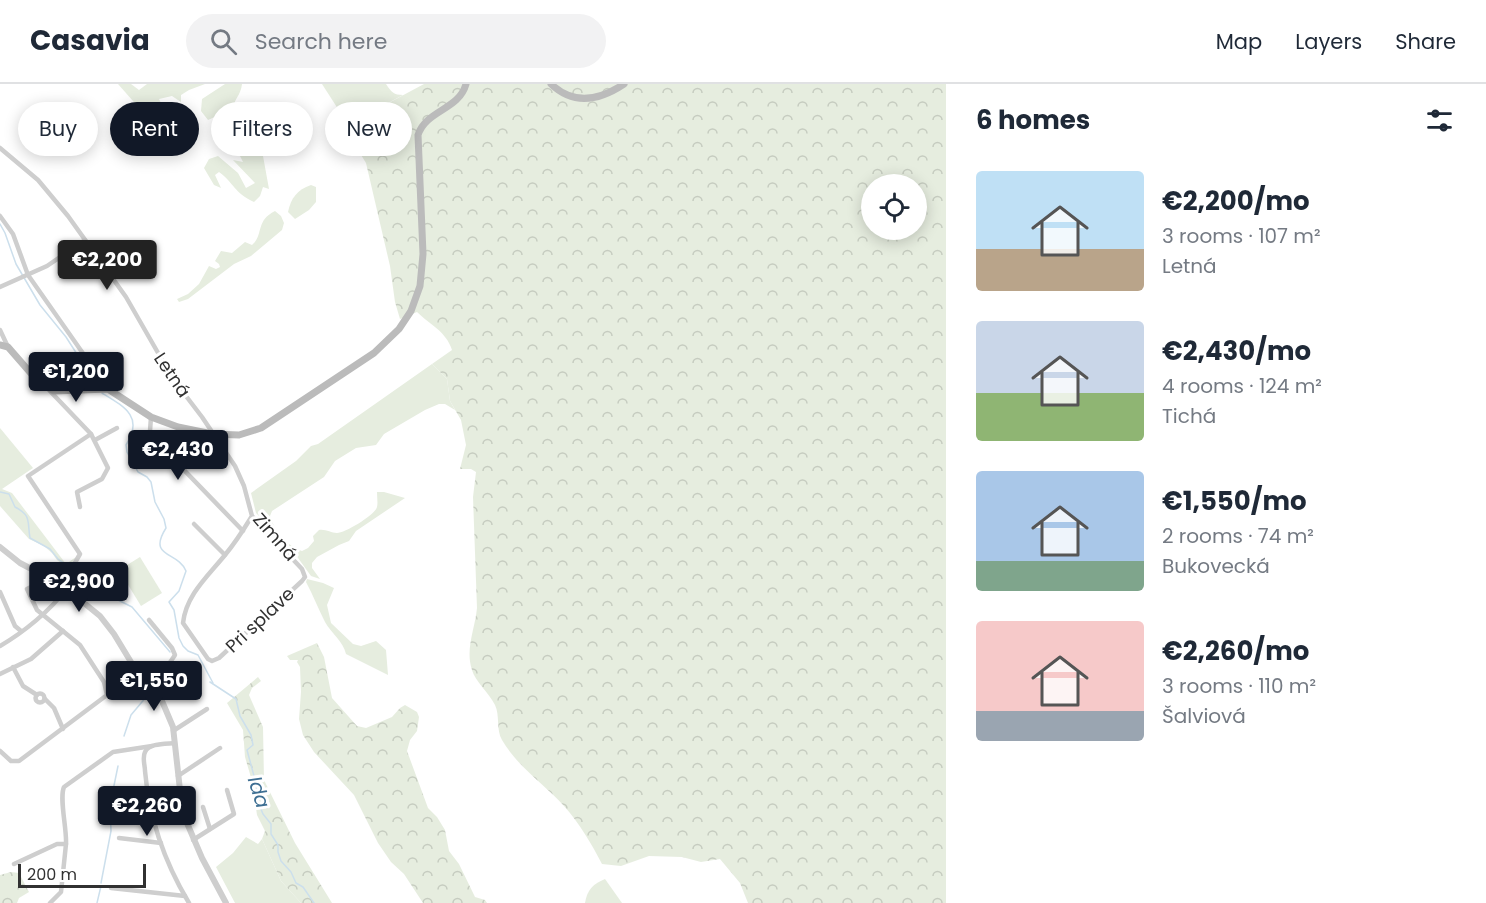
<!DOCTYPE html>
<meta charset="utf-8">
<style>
body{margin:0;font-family:Poppins,sans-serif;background:#f2f2f3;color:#1f2937;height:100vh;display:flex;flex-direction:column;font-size:22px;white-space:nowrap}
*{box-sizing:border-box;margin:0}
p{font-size:20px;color:#747a83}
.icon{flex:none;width:33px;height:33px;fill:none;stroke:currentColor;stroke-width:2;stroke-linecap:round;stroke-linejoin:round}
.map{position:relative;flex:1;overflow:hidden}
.panel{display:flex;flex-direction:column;background:#fff;width:540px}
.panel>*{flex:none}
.banner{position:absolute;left:18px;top:18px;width:570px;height:54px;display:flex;gap:12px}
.fabs{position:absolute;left:861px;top:90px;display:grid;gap:12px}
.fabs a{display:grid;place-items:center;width:66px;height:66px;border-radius:50%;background:#fff;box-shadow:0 3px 15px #0003;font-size:30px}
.scale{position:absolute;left:18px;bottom:15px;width:128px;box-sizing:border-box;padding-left:6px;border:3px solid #313131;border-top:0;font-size:16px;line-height:21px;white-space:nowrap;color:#313131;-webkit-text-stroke:4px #fff;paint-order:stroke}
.price{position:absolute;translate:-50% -51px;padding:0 14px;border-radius:6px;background:#111827;color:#fff;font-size:20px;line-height:39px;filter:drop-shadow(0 2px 3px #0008)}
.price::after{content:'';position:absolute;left:50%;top:36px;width:18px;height:14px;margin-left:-9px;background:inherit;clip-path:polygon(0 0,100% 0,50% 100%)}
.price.on{background:#222;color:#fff}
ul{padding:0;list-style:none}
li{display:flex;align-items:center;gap:18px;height:150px;padding:0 30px}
li span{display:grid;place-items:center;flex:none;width:168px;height:120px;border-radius:6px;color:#555}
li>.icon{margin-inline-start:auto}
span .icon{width:72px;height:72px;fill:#fffc;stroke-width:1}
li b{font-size:26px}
h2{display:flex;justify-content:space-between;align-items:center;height:72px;padding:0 30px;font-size:26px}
.pill{padding:0 21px;border-radius:27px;background:#fff;box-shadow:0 3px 15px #0003;font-size:21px;line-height:54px}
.pill.on{background:#111827;color:#fff}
header{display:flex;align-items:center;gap:36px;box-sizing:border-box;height:84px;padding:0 30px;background:#fff;border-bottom:2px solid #e0e1e3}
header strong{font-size:28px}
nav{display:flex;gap:33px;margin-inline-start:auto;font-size:21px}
.search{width:420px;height:54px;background:#f2f2f3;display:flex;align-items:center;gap:15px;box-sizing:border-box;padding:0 21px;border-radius:33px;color:#747a83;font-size:22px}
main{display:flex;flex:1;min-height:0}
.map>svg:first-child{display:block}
.green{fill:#e6eddf}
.forest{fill:url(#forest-crowns);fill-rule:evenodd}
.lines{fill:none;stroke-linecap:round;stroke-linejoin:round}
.stream{stroke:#ccdfec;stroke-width:1.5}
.minor{stroke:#cecece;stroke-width:4.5}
.tertiary{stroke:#cecece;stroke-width:6}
.secondary{stroke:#bbb;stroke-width:7}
.labels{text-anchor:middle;stroke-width:6;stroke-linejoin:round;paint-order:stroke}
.street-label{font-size:18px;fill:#313131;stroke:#fff}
.water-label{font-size:20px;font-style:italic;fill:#3e6f93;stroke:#fff}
</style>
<header>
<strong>Casavia</strong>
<div class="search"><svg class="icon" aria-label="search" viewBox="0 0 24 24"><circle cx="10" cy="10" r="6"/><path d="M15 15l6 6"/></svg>Search here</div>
<nav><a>Map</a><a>Layers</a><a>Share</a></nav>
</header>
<main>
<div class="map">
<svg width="946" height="819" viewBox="0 0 946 819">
<defs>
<pattern id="forest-crowns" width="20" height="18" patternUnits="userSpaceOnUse" patternTransform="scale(1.5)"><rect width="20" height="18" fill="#e6eddf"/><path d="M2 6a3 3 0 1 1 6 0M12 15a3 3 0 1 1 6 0" fill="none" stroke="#c6ccc0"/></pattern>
</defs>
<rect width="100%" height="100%" fill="#fff"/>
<!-- green -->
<g class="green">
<polygon points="118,0 131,0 139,6 147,0 205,0 189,6 181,11 181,18 172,12 159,15 161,19 172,18 173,21 148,34"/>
<path d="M225,0h17c-1,12 -9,15 -9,27l7,1 3,9 -10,13 19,17 11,5 6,33 -6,-2 -3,9 -6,6c-20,-9 -20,-19 -35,-30l-4,3 6,13 -7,-3 -10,-17 5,-9 9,-3 20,17 8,15 9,-5 -22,-23 10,2 -8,-16 -16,-16 3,-13 -3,-2 -11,5 -7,-9 1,-12z"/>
<path d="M322,0h64c5,8 8,11 17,11l-50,27 -13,-10z"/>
<path d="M311,101l5,2v15l-7,8 -14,9 -7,-7c3,-14 9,-22 23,-27z"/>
<path d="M275,127l6,5 3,7 -2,7 -31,26 -17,8 -46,35 -9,3 -2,-3 11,-5 11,-10 10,-18 7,3 4,-2 -1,-3 -4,-3 6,-10 11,2 13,-11 7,3c12,-10 3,-24 23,-34z"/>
<path d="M432,280l15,15 3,22 5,9 -10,-6h-6l-14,6 -41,24 -8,11 -20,3 -21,13 -11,16 -52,34 -2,5c4,14 18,31 32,35l6,-3 6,-7 -1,-5 6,-6c7,-1 12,3 18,3 8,0 38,-18 40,-26 1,-4 0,-10 0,-15h7l21,6 -49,33 -7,10 -10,4 -22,12 -5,6v5l8,11 -9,-3 -18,-25 -37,-38 -5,-20 45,-32 15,-15 7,-2z"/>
<polygon points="0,344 33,384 2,405 12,409 66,480 76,473 68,484 57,476 52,469 44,462 29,455 0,422"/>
<polygon points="140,473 162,509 141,522 119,486"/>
<path d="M307,495l16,4 11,5 -7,17 4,18 22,21 8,2 15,-5 10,9 2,25 -42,-21c-3,-13 -15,-21 -21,-32 -7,-14 -12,-27 -19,-40z"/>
<polygon points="246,753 258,760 262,755 281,797 301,819 235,819 216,783 233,769"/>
<path d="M605,795l17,24h-37c2,-13 8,-19 20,-24z"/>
</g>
<!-- forest -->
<g class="forest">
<path d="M424,0h522v819h-198l-8,-20 -20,-24 -19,3 -19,-5 -33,-1 -28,10 -19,-2c-11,-21 -22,-40 -38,-58 -20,-22 -47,-40 -62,-66 -6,-10 -2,-25 -7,-35 -6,-12 -20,-24 -23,-35 -7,-21 3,-41 5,-62l-4,-111 3,-25 -5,-3h-11l6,-24 -5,-25 -11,-19 -3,-22 -15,-15 20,-14c-6,-19 -22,-25 -35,-38l-17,7 -5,-17 -5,-36 -24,-103 -11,-18 -2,-23zM872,100h44v46h-44z"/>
<polygon points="317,559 324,573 332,614 357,642 366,644 392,633 400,624 405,621 417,628 419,633 417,647 410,656 407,667 428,724 437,733 445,746 449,767 459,780 475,813 485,816 487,819 423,819 404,790 391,778 378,759 354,711 314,668 303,651 299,635 301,608 300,583 297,578 298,576 290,576 287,572"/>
<polygon points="258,593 261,597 252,604 249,611 263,643 264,696 295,759 332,819 301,819 281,797 262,755 265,747 257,731 252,697 245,673 243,646 227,619"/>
<polygon points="11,788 19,789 29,808 19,814 17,819 0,819 0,791"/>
</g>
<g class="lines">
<!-- stream -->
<g class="stream">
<polyline points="0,140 5,149 16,180 40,221 66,253 98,303"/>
<path d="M102,309c23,14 42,24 24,52l1,7 11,20 9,5 4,5 4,20 9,17 2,9c-19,30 12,23 20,43l-7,20 -10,11 5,8 5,28 4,8 5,5 10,4 15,28"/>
<path d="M0,408l9,2 6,13c17,9 12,14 15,31l20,11 8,10 52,37 22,11 38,45"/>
<polyline points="210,598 236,615 240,632 251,651 253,661 247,666 257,703 256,708 258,718 263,730 271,740 271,750 278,761 278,768 281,777 291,788 296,799 303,803 314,819"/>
<polyline points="124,652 131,631 147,612"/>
<polyline points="101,799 111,747 110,721 118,682"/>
<polyline points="97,819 101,802"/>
</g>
<!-- minor -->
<g class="minor">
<path d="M0,64l38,32 30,36 58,81 47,82 29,38 33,49 9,20 8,30 50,53 3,8 -3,4 -83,77 -7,3 -4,-2 -25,-36c3,-28 25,-47 42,-68 10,-12 19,-26 27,-39"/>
<polyline points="0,132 13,150 28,191 108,305"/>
<polyline points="0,203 47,182 85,156"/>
<polyline points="0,246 8,263"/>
<polyline points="49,306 91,350 108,384 102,395 77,408 80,423"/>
<polyline points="151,333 150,347 152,353 243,447"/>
<polyline points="95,356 117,344"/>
<polyline points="194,440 225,471"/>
<polyline points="73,483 81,485 109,506"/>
<polyline points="62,501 80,470 28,392 91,350"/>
<polyline points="0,508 15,542 21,547"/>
<polyline points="149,536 172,564 175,571 152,605"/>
<path d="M0,562c24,-14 50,-35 67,-58"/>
<polyline points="13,583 23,602 37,611"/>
<polyline points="0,590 31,575 63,547"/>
<circle cx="40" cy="614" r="4.5"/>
<polyline points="45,615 54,624 63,645"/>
<polyline points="173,647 207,625"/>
<path d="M175,659c-9,1 -26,0 -30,9 -3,6 0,13 0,19 4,46 20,92 44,132"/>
<polyline points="0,667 11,677 19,677 107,611 104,598 80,561 37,526 27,505 31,503"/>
<polyline points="178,692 220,664"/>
<polyline points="203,723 210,745"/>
<polyline points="119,754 161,759"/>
<polyline points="193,756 234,730 227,706"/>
<path d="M14,780l43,-20h9c1,-15 -7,-46 -2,-57l49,-35 39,-6"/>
<polyline points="111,804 185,812"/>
<polyline points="50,819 61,808 66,760"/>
</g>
<!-- tertiary -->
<polyline class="tertiary" points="0,463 20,479 62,501 100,532 114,550 134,583 162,617 173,643 181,715 187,739 202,774 226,819"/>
<!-- secondary -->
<g class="secondary">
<path d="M551,0c23,22 49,16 73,0"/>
<path d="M0,261l8,2 27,31 19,13 54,-2 43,28 27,10 34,7 27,1 22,-7 113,-75 25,-24 12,-18 9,-25 3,-32 -5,-119c8,-25 41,-25 48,-51"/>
</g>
</g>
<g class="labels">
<!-- street labels -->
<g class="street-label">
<text transform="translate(172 291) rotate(56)" y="6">Letná</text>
<text transform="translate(275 453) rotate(49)" y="6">Zimná</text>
<text transform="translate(260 536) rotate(-43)" y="6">Pri splave</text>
</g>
<!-- water labels -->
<g class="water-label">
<text transform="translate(259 708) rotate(72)" y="7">Ida</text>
</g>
</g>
</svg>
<div class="fabs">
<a><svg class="icon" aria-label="locate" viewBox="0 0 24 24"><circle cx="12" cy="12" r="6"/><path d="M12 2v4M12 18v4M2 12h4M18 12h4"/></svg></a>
</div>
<div class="scale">200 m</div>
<b class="price on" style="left:107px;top:207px">€2,200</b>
<b class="price" style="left:76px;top:319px">€1,200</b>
<b class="price" style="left:178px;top:397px">€2,430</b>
<b class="price" style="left:79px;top:529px">€2,900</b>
<b class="price" style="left:154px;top:628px">€1,550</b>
<b class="price" style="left:147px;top:753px">€2,260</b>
<div class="banner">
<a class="pill">Buy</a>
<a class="pill on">Rent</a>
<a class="pill">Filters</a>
<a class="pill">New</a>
</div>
</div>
<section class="panel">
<h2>6 homes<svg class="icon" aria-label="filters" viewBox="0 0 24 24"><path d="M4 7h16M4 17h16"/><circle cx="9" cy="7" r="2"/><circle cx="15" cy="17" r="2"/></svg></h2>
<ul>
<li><span style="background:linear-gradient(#bfe0f5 65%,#b9a48a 0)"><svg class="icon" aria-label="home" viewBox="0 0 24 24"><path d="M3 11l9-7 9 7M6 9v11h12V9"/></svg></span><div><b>€2,200/mo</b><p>3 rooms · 107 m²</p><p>Letná</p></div></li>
<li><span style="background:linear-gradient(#c9d6e8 60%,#8fb573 0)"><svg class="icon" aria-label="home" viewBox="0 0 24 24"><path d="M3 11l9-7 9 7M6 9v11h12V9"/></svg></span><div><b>€2,430/mo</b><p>4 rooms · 124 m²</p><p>Tichá</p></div></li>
<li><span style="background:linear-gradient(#a9c7e8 75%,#7fa58c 0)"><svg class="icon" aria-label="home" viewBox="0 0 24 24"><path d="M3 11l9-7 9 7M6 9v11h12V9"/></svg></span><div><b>€1,550/mo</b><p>2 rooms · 74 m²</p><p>Bukovecká</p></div></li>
<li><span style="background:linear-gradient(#f6c9c9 75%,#9aa5b1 0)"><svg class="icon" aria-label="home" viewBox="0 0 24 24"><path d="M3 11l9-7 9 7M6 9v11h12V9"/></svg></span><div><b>€2,260/mo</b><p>3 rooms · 110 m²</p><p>Šalviová</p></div></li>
</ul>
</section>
</main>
